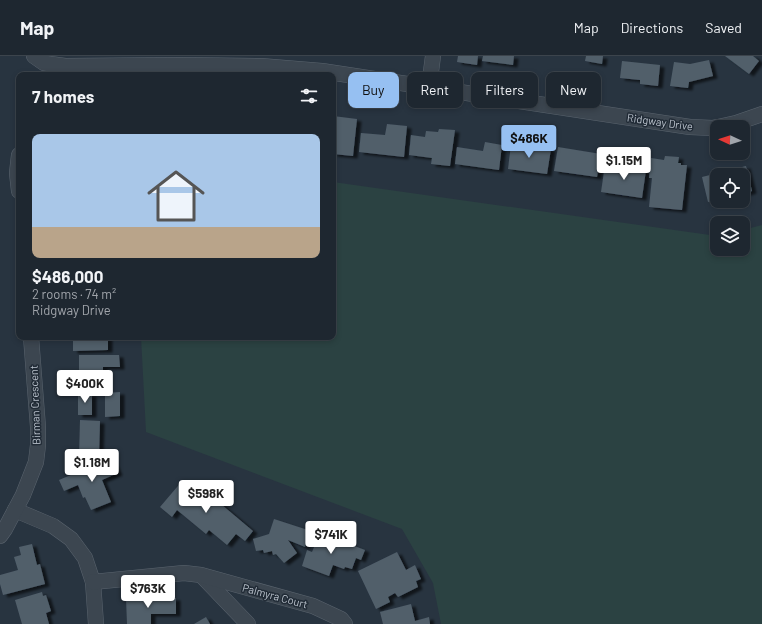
<!DOCTYPE html>
<meta charset="utf-8">
<style>
body{margin:0;font-family:Barlow,sans-serif;background:#262f38;color:#f1f3f6;height:100vh;display:flex;flex-direction:column;font-size:15px;white-space:nowrap}
*{box-sizing:border-box;margin:0}
p{font-size:13px;color:#a1a5ab}
.icon{flex:none;width:22px;height:22px;fill:none;stroke:currentColor;stroke-width:2;stroke-linecap:round;stroke-linejoin:round}
.map{position:relative;flex:1;overflow:hidden}
.side{position:absolute;left:16px;top:16px;width:320px;height:268px;display:flex;flex-direction:column;background:#1e2730;border-radius:8px;box-shadow:0 2px 6px #0003,0 0 0 1px #3c444c}
.side>*{flex:none}
.banner{position:absolute;left:348px;top:16px;width:354px;height:36px;display:flex;gap:8px}
.needle{width:26px;rotate:273deg}
.tools{position:absolute;left:710px;top:64px;display:grid;gap:8px}
.tools a{display:grid;place-items:center;width:40px;height:40px;border-radius:8px;background:#1e2730;box-shadow:0 2px 6px #0003,0 0 0 1px #3c444c;font-size:20px}
.price{position:absolute;translate:-50% -34px;padding:0 9px;border-radius:4px;background:#fff;color:#222;font-size:13px;line-height:26px;filter:drop-shadow(0 1px 2px #0008)}
.price::after{content:'';position:absolute;left:50%;top:24px;width:12px;height:9px;margin-left:-6px;background:inherit;clip-path:polygon(0 0,100% 0,50% 100%)}
.price.on{background:#96c0f2;color:#111}
ul{padding:0;list-style:none}
li{display:grid;align-content:center;gap:8px;height:212px;padding:0 16px}
li+li{border-top:1px solid #3c444c}
li span{display:grid;place-items:center;height:124px;border-radius:8px;color:#555}
li>.icon{margin-inline-start:auto}
span .icon{width:72px;height:72px;fill:#fffc;stroke-width:1}
li b{font-size:17px}
h2{display:flex;justify-content:space-between;align-items:center;height:48px;padding:0 16px;font-size:17px}
.pill{padding:0 14px;border-radius:8px;background:#1e2730;box-shadow:0 2px 6px #0003,0 0 0 1px #3c444c;font-size:14px;line-height:36px}
.pill.on{background:#96c0f2;color:#111}
header{display:flex;align-items:center;gap:24px;box-sizing:border-box;height:56px;padding:0 20px;background:#1e2730;border-bottom:1px solid #3c444c}
header strong{font-size:19px}
nav{display:flex;gap:22px;margin-inline-start:auto;font-size:14px}
.map>svg:first-child{display:block}
.green{fill:#2b4242}
.building{fill:#515f6b;filter:url(#shadow)}
.lines{fill:none;stroke-linecap:round;stroke-linejoin:round}
.minor-casing{stroke:#5a646e;stroke-width:16}
.minor{stroke:#3c4650;stroke-width:15}
.labels{text-anchor:middle;stroke-width:3;stroke-linejoin:round;paint-order:stroke}
.street-label{font-size:11px;fill:#b9c1cb;stroke:#212b36}
</style>
<header>
<strong>Map</strong>
<nav><a>Map</a><a>Directions</a><a>Saved</a></nav>
</header>
<div class="map">
<svg width="762" height="568" viewBox="0 0 762 568">
<defs>
<filter id="shadow"><feDropShadow dx="4.5" dy="2.5" stdDeviation="1" flood-color="#0009"/></filter>
</defs>
<rect width="100%" height="100%" fill="#283440"/>
<!-- green -->
<polygon class="green" points="333,126 717,180 717,193 743,193 743,174 762,169 762,568 441,568 433,527 402,473 146,376 141,281 333,281"/>
<!-- building -->
<g class="building">
<polygon points="458,0 478,0 477,9 457,6"/>
<polygon points="483,0 514,0 513,9 482,5"/>
<polygon points="586,0 603,0 602,8 585,5"/>
<polygon points="725,0 753,0 759,5 749,18"/>
<polygon points="709,4 713,20 689,26 688,32 670,30 674,6 690,8"/>
<polygon points="622,5 660,9 658,30 640,28 640,24 620,22"/>
<polygon points="333,60 357,63 353,100 333,98"/>
<polygon points="387,68 407,70 404,101 359,96 361,77 385,79"/>
<polygon points="439,73 455,74 450,110 431,108 432,102 409,99 411,79 425,81 426,75 438,76"/>
<polygon points="485,86 502,89 499,114 455,108 457,91 483,95"/>
<polygon points="511,88 551,93 547,118 508,113"/>
<polygon points="558,91 601,98 597,121 554,115"/>
<polygon points="665,100 679,101 678,107 681,107 681,109 687,109 682,154 649,151 652,122 649,122 651,102 664,104"/>
<polygon points="605,109 646,114 642,142 601,136"/>
<polygon points="746,110 752,135 743,138 743,119 717,119 717,144 708,146 702,121"/>
<polygon points="73,281 108,281 108,294 73,295"/>
<polygon points="79,299 119,299 120,311 103,311 103,327 79,327"/>
<polygon points="120,336 120,360 105,361 105,337"/>
<rect x="78" y="338" width="14" height="21"/>
<polygon points="80,364 100,365 99,401 79,401"/>
<polygon points="111,402 118,417 102,424 111,446 91,454 85,441 83,442 78,429 64,435 59,424"/>
<polygon points="183,424 205,443 209,438 253,475 245,485 236,478 227,489 209,474 206,478 177,454 172,461 160,451"/>
<polygon points="274,463 311,475 305,491 288,484 297,497 284,507 276,498 273,499 272,495 264,497 263,494 256,495 253,483 269,478"/>
<polygon points="320,477 365,494 361,504 356,502 352,513 345,511 344,513 333,509 329,520 302,510 307,494 312,496"/>
<polygon points="32,488 37,509 40,508 45,528 3,539 0,528 0,519 18,514 14,501 21,499 19,491"/>
<polygon points="397,496 406,514 415,509 421,523 416,525 418,531 398,541 395,537 388,541 390,546 376,553 358,515"/>
<polygon points="42,536 43,540 46,539 51,555 46,557 49,568 22,568 15,544"/>
<polygon points="126,542 176,542 176,558 151,558 151,568 127,568"/>
<polygon points="411,548 415,565 429,561 430,568 383,568 380,556"/>
<polygon points="206,561 210,568 194,568"/>
</g>
<g class="lines">
<!-- minor casing -->
<g class="minor-casing">
<g id="minor">
<polyline points="34,0 44,7 65,10 180,9 261,10 322,15 690,71 713,72 717,71"/>
<polyline points="429,31 433,0"/>
<polyline points="718,71 736,67 762,58"/>
<polyline points="19,99 17,117 19,135"/>
<polyline points="15,454 53,470 71,483 85,502 93,526 96,568"/>
<polyline points="0,480 5,473 23,439 36,406 38,389 38,371 31,281"/>
<polyline points="202,520 248,568"/>
<polyline points="93,526 184,517 201,519 313,550 341,563 345,568"/>
</g>
</g>
<!-- minor -->
<use href="#minor" class="minor"/>
</g>
<g class="labels">
<!-- street labels -->
<g class="street-label">
<text transform="translate(660 66) rotate(8)" y="4">Ridgway Drive</text>
<text transform="translate(35 349) rotate(-92)" y="4">Birman Crescent</text>
<text transform="translate(275 540) rotate(15)" y="4">Palmyra Court</text>
</g>
</g>
</svg>
<div class="tools">
<a><svg class="needle" viewBox="-14 -14 28 28"><path d="M0-13l5 13h-10z" fill="#e53935"/><path d="M0 13l5-13h-10z" fill="#a1a5ab"/></svg></a>
<a><svg class="icon" aria-label="locate" viewBox="0 0 24 24"><circle cx="12" cy="12" r="6"/><path d="M12 2v4M12 18v4M2 12h4M18 12h4"/></svg></a>
<a><svg class="icon" aria-label="layers" viewBox="0 0 24 24"><path d="M12 4l9 5-9 5-9-5zM3 14l9 5 9-5"/></svg></a>
</div>
<b class="price on" style="left:529px;top:103px">$486K</b>
<b class="price" style="left:624px;top:125px">$1.15M</b>
<b class="price" style="left:85px;top:348px">$400K</b>
<b class="price" style="left:92px;top:427px">$1.18M</b>
<b class="price" style="left:206px;top:458px">$598K</b>
<b class="price" style="left:331px;top:499px">$741K</b>
<b class="price" style="left:148px;top:553px">$763K</b>
<div class="banner">
<a class="pill on">Buy</a>
<a class="pill">Rent</a>
<a class="pill">Filters</a>
<a class="pill">New</a>
</div>
<section class="side">
<h2>7 homes<svg class="icon" aria-label="filters" viewBox="0 0 24 24"><path d="M4 7h16M4 17h16"/><circle cx="9" cy="7" r="2"/><circle cx="15" cy="17" r="2"/></svg></h2>
<ul>
<li><span style="background:linear-gradient(#a9c7e8 75%,#b9a48a 0)"><svg class="icon" aria-label="home" viewBox="0 0 24 24"><path d="M3 11l9-7 9 7M6 9v11h12V9"/></svg></span><div><b>$486,000</b><p>2 rooms · 74 m²</p><p>Ridgway Drive</p></div></li>
</ul>
</section>
</div>
